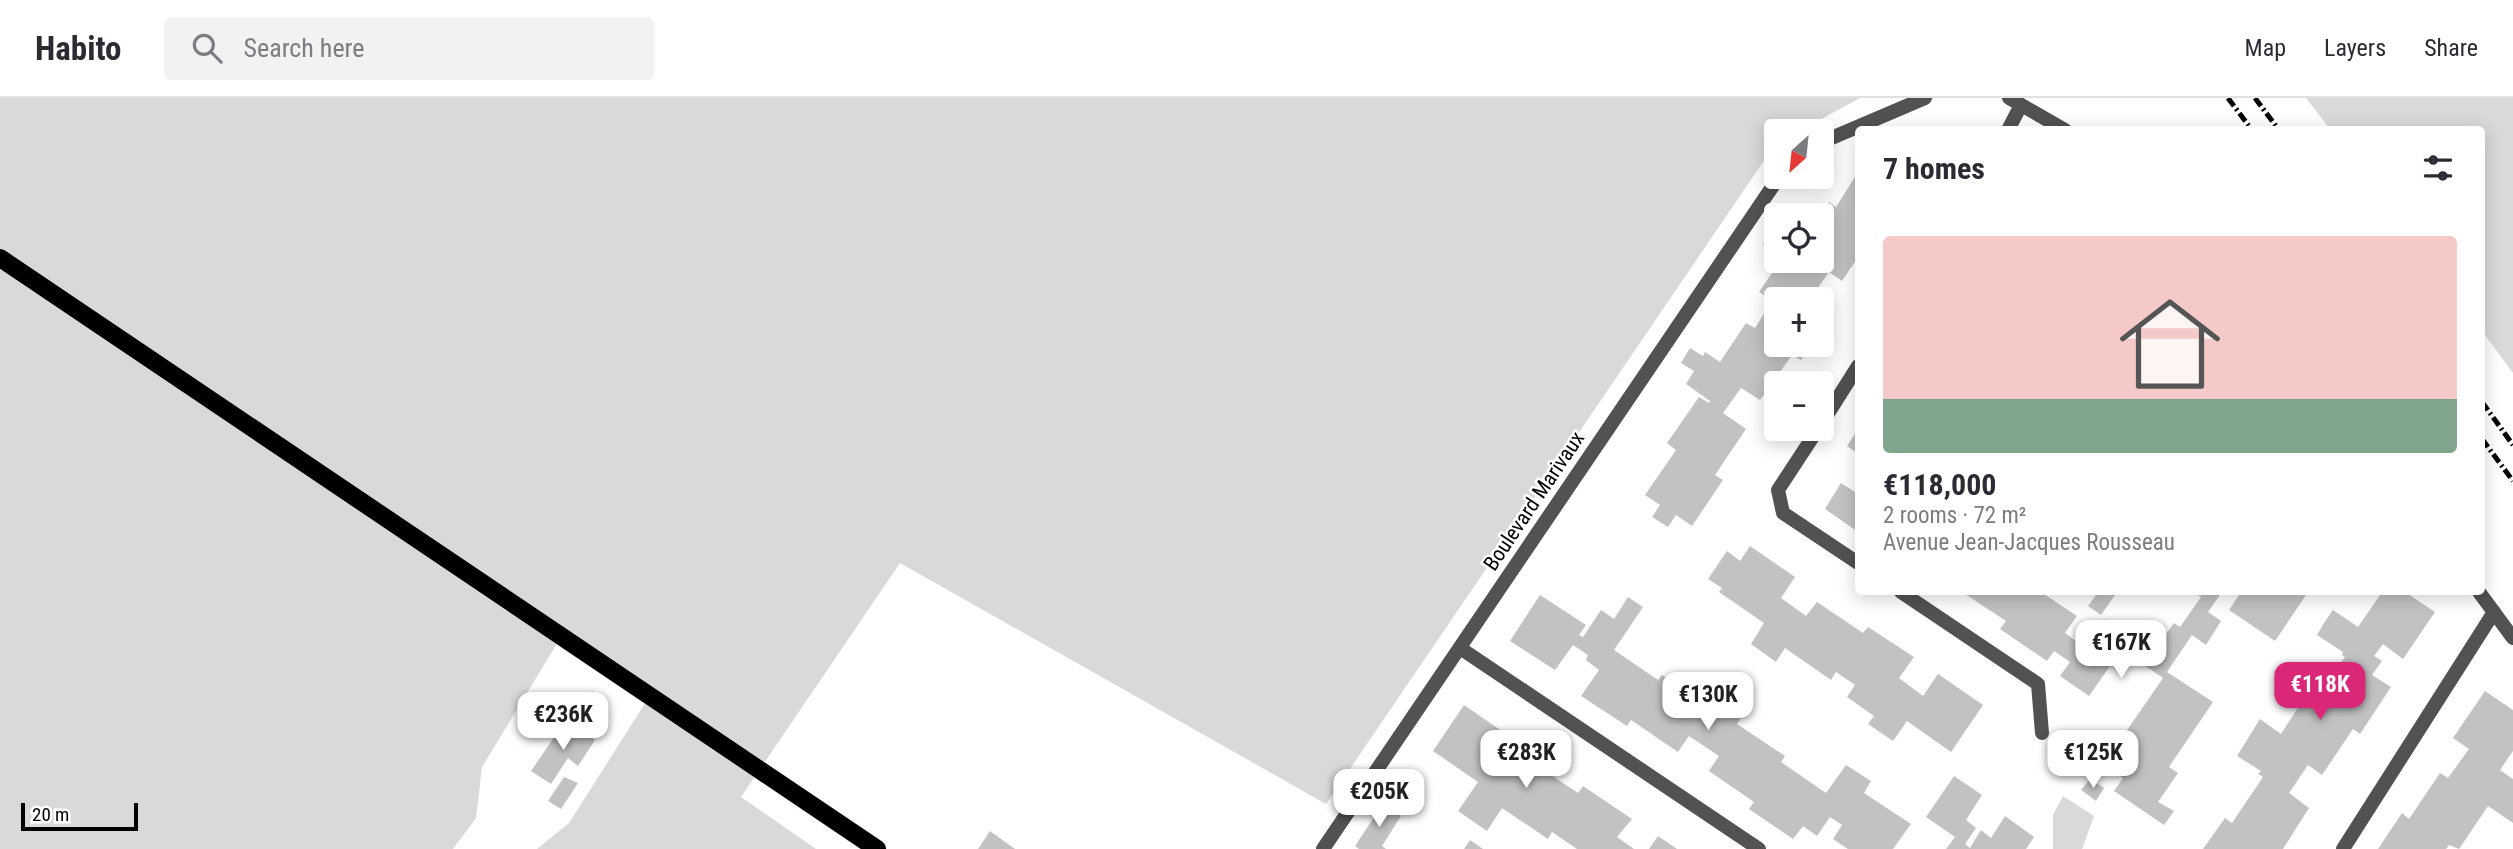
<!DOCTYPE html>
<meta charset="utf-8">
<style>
body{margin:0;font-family:"Roboto Condensed",sans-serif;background:#f2f2f3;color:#2b2b33;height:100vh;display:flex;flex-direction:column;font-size:26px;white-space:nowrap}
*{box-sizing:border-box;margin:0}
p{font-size:23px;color:#7c7c81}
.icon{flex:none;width:38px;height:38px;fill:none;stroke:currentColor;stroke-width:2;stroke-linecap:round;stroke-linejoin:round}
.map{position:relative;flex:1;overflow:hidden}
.sheet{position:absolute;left:1855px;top:28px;width:630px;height:469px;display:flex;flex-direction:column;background:#fff;border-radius:7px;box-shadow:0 4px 18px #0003}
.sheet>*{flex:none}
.needle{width:46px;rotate:207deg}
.controls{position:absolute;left:1764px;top:21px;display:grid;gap:14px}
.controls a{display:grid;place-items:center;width:70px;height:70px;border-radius:7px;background:#fff;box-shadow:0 4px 18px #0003;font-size:35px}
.scale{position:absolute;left:21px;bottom:18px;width:117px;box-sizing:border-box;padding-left:7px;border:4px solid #000;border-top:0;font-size:19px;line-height:24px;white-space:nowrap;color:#000;-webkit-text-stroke:5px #fff;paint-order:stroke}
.price{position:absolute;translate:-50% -60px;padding:0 16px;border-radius:14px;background:#fff;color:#222;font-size:23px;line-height:46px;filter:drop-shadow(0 2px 4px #0008)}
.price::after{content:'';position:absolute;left:50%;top:42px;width:21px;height:16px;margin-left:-10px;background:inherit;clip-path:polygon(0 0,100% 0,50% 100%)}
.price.on{background:#db2777;color:#fff}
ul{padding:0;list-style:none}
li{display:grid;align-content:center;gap:14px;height:371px;padding:0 28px}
li span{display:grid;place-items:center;height:217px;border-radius:7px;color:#555}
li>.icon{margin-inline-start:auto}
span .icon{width:126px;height:126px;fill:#fffc;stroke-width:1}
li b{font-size:30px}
h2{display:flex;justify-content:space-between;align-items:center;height:84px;padding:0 28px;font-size:30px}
header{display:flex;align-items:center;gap:42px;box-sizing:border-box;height:98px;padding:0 35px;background:#fff;border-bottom:2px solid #e1e1e2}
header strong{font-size:33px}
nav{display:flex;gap:38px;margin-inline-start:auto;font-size:24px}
.search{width:490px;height:63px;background:#f2f2f3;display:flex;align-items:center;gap:18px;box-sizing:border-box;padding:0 24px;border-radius:7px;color:#7c7c81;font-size:26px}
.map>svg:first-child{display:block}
.green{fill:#d9d9d9}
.building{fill:#c2c2c2}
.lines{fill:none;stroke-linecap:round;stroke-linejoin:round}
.primary-casing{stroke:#dbdbdb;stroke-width:19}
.minor{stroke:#525252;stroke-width:14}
.primary{stroke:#000;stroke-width:18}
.rail{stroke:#000;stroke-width:5;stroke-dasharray:10 3.5 2 3.5;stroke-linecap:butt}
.labels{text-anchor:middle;stroke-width:5;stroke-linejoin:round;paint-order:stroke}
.street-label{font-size:21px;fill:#000;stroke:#fff}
</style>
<header>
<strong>Habito</strong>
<div class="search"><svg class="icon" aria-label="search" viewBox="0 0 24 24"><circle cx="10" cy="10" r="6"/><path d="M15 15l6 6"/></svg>Search here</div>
<nav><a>Map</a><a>Layers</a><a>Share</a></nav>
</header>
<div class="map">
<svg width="2513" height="751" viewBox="0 0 2513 751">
<rect width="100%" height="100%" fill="#fff"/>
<!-- green -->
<g class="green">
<polygon points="0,0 1860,0 1799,33 1776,33 1776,45 1326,706 900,465 741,699 816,751 537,751 569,725 649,599 561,539 482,669 476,720 453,751 0,751"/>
<polygon points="2306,0 2513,0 2513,275 2482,233 2482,32 2330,31"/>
<polygon points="2063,698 2094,718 2082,751 2053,751 2053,717"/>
</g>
<!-- building -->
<g class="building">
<polygon points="1858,74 1858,159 1842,183 1829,174 1810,201 1776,201 1776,247 1811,247 1801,262 1792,257 1760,302 1741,290 1723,315 1746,331 1715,377 1723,382 1692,428 1676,417 1668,429 1652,419 1660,407 1645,397 1676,352 1667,345 1699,299 1709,305 1710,303 1686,286 1694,273 1681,265 1690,250 1703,258 1705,254 1720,264 1746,225 1755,230 1772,203 1759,194 1774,172 1767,167 1775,156 1763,147 1774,132 1776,133 1776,163 1822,163 1822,117 1820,117 1829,104 1836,109"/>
<polygon points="1822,208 1832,215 1822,231"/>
<polygon points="1858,331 1858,356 1847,348"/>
<polygon points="1841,385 1855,394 1858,389 1858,434 1825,411"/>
<polygon points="1750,448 1795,479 1781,500 1806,518 1817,504 1863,535 1868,529 1914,559 1899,580 1923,598 1938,576 1983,607 1951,654 1907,623 1893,643 1868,626 1874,618 1847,599 1855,587 1836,574 1831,582 1785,550 1776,564 1751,546 1764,525 1719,494 1722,490 1708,481 1727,453 1740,463"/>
<polygon points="1962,494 2041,494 2077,518 2065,535 2081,547 2089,536 2092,538 2104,521 2129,538 2138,525 2163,540 2174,525 2180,529 2201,499 2193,494 2222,494 2208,514 2221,523 2206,547 2192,537 2167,574 2213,604 2169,669 2178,675 2158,704 2174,713 2164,727 2114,693 2123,680 2115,674 2134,645 2123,638 2163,580 2132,559 2122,573 2112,565 2089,598 2060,578 2070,564 2054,553 2047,563 2000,531 2006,523"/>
<polygon points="2098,494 2117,494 2101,517 2088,508"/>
<polygon points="2241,494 2301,494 2306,497 2275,543 2229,512"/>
<polygon points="2382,494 2405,494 2435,514 2403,561 2383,546 2374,558 2382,563 2372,577 2391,589 2360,636 2353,631 2322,677 2308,667 2289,695 2309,710 2283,751 2203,751 2225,720 2232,725 2263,679 2258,676 2261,673 2237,658 2260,621 2281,636 2305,599 2314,605 2345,559 2342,557 2343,554 2317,537 2324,525 2333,512 2358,529"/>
<polygon points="1540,497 1586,527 1579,537 1583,539 1601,512 1614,521 1628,499 1643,509 1614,552 1658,582 1662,577 1711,610 1720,598 1745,614 1737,626 1785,658 1781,664 1826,695 1846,667 1871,683 1864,695 1911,726 1893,751 1848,751 1833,741 1842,727 1830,719 1817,738 1803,728 1793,741 1749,711 1754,704 1709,673 1719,658 1689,638 1678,654 1631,622 1627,628 1581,598 1599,572 1586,562 1588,557 1573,547 1555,572 1510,543"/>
<polygon points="2485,593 2513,612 2513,653 2500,672 2513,681 2513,725 2488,708 2459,751 2449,747 2446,751 2378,751 2402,715 2409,721 2440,675 2448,680 2469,651 2453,640"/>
<polygon points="1464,607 1509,638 1497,657 1526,676 1533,665 1578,695 1583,688 1632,721 1617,739 1634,751 1577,751 1552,734 1548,741 1502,710 1487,733 1458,713 1478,684 1433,653"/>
<polygon points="566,622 595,642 578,668 568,660 551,686 531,673"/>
<polygon points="1954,678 1982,697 1966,722 1976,730 1965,746 1970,750 1981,732 1991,740 2005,718 2034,739 2026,751 1946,751 1955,739 1926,719"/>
<polygon points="564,679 578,685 561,711 548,703"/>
<polygon points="2090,681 2104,690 2096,703 2081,692"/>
<polygon points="1383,706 1401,718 1382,748 1386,751 1359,751 1355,748"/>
<polygon points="990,733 1015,751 978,751"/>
<polygon points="1658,738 1677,751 1649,751"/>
<polygon points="1470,742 1483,751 1464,751"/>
</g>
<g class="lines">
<!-- primary casing -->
<g class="primary-casing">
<polyline id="primary" points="0,160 877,751"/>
</g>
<!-- minor -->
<g class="minor">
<polyline points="2009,0 2065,32"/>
<polyline points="2008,32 2021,7"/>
<polyline points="1822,44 1925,0"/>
<polyline points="1822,325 1858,268"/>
<polyline points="1818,331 1778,392 1783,415 1858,465"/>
<polyline points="1901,494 2038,586 2042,635"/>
<polyline points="2479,494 2513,540"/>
<polyline points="1460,550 1759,751"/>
<polyline points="1323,751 1779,79"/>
<polyline points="2343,751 2494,514"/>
</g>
<!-- primary -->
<use href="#primary" class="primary"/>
<!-- rail -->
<g class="rail">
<polyline points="2228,0 2252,32"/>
<polyline points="2255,0 2279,32"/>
<polyline points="2482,304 2513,347"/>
<polyline points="2482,341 2513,383"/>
</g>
</g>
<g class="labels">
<!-- street labels -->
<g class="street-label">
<text transform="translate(1534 403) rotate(-56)" y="7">Boulevard Marivaux</text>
</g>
</g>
</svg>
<div class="controls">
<a><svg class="needle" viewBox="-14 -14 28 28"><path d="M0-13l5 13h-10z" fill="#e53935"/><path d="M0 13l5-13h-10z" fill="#7c7c81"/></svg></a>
<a><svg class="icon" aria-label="locate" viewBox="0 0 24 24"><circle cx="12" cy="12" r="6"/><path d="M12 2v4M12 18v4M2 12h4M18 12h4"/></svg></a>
<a>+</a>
<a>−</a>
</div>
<div class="scale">20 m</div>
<b class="price" style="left:2121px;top:582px">€167K</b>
<b class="price on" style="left:2320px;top:624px">€118K</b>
<b class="price" style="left:1708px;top:634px">€130K</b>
<b class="price" style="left:563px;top:654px">€236K</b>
<b class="price" style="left:1526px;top:692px">€283K</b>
<b class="price" style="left:2093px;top:692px">€125K</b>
<b class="price" style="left:1379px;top:731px">€205K</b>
<section class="sheet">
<h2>7 homes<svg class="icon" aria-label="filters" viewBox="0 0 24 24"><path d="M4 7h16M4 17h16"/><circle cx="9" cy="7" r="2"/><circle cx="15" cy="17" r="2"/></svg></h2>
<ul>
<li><span style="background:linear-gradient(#f6c9c9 75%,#7fa58c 0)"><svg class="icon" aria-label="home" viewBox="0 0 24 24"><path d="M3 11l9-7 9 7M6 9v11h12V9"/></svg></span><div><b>€118,000</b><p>2 rooms · 72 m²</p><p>Avenue Jean-Jacques Rousseau</p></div></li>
</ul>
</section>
</div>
